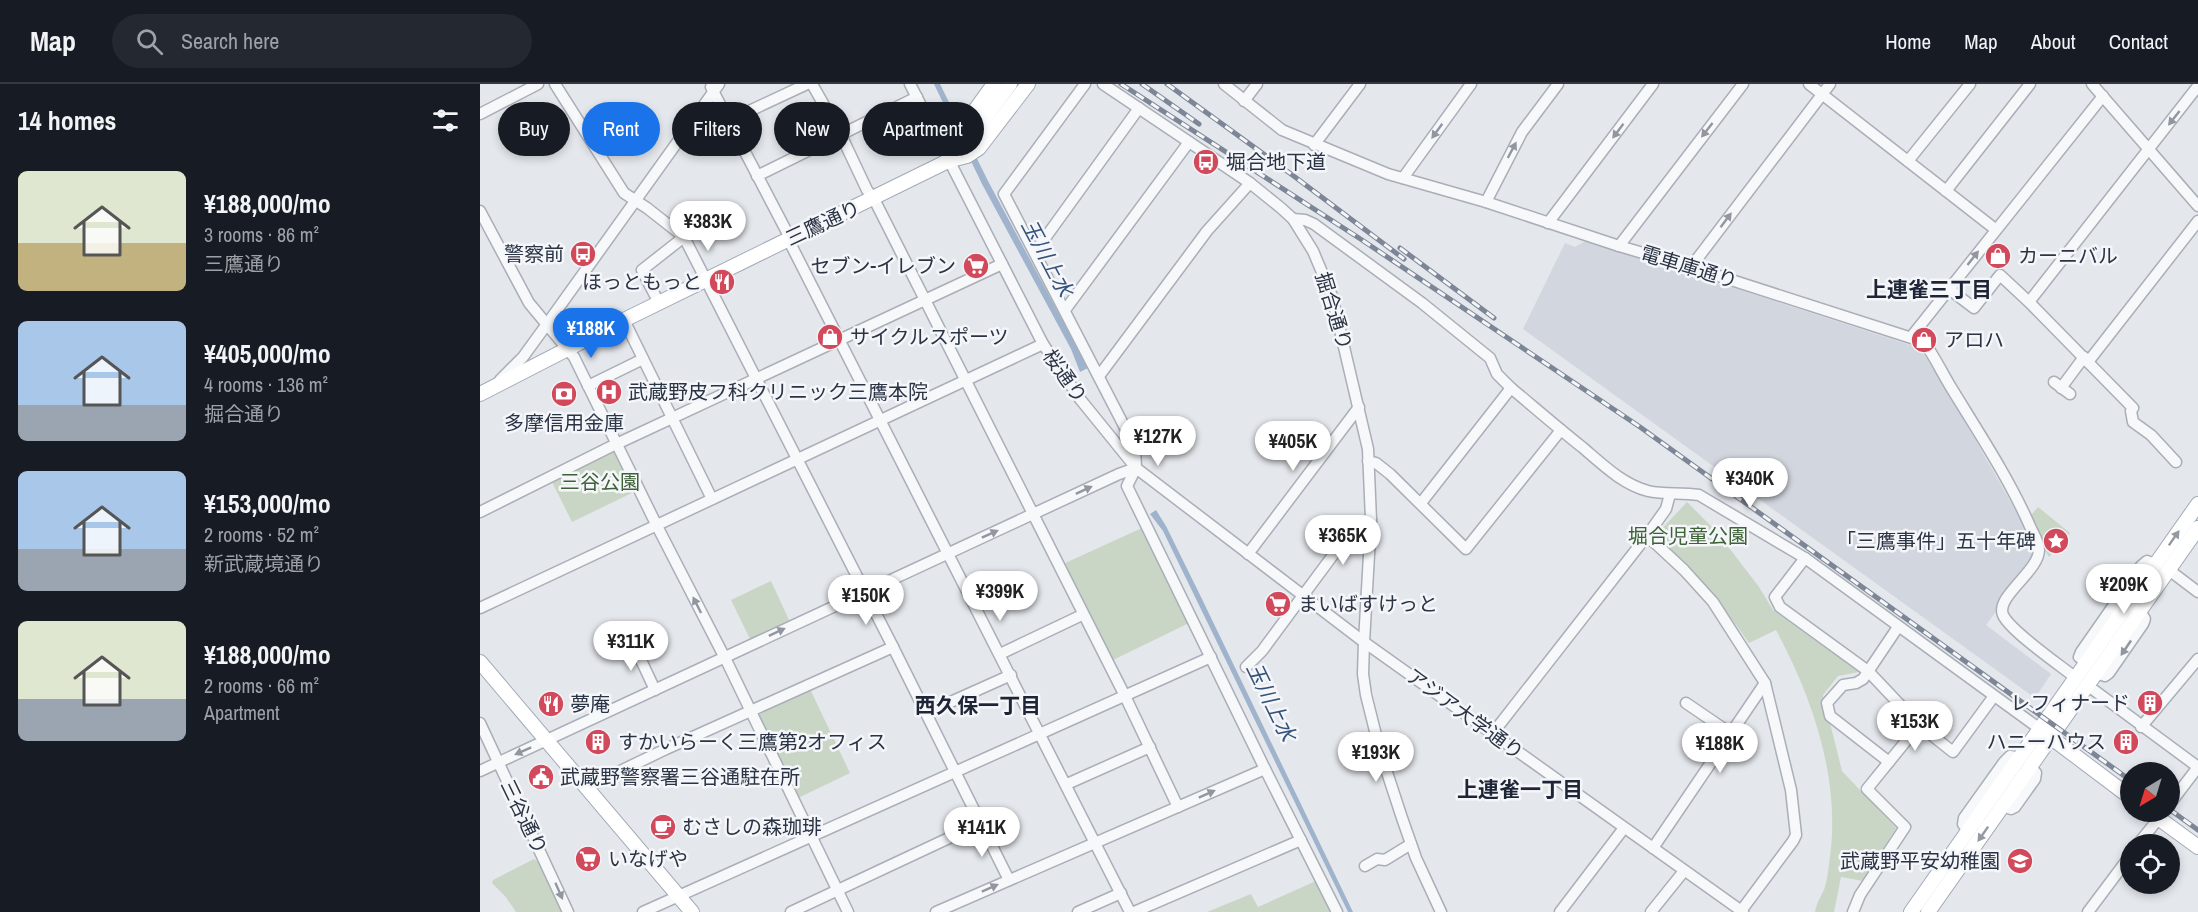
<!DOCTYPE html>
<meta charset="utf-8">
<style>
body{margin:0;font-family:"Archivo Narrow","Noto Sans JP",sans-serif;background:#242831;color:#f1f3f6;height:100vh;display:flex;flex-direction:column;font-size:22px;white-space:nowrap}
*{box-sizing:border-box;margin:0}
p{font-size:20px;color:#9ea1a6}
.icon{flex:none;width:33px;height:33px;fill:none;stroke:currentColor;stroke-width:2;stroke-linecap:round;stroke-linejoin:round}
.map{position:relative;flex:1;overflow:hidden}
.details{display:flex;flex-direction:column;background:#171b24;width:480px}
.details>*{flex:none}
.top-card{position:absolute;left:18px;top:18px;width:570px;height:54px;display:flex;gap:12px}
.needle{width:39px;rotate:218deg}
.buttons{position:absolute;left:1640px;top:678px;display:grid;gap:12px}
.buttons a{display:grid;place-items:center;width:60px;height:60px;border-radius:50%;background:#171b24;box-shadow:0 3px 9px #0003;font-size:30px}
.price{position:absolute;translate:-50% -51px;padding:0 14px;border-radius:21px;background:#fff;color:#222;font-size:20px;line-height:39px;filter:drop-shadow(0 2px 3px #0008)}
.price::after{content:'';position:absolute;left:50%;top:36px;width:18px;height:14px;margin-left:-9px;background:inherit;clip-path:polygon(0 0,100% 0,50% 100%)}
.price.on{background:#1a73e8;color:#fff}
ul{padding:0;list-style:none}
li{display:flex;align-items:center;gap:18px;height:150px;padding:0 18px}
li span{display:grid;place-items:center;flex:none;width:168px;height:120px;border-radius:9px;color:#555}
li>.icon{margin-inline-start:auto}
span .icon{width:72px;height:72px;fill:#fffc;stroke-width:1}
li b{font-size:26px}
h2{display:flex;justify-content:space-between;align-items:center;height:72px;padding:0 18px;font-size:26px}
.pill{padding:0 21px;border-radius:27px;background:#171b24;box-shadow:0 3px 9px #0003;font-size:21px;line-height:54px}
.pill.on{background:#1a73e8;color:#fff}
header{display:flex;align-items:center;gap:36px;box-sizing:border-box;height:84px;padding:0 30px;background:#171b24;border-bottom:2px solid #363941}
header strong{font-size:28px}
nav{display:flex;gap:33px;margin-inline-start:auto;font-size:21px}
.search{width:420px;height:54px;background:#242831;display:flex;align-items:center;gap:15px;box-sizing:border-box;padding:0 21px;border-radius:33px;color:#9ea1a6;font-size:22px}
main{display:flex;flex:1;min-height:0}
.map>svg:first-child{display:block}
.built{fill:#d2d6de}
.green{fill:#c9d6c5}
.water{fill:#9fb4cc}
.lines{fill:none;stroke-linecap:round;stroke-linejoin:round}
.minor-casing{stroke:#a9aeb7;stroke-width:13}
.major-casing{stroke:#a3abb8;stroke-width:16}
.minor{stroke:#f7f8fa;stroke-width:10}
.major{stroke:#fff;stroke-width:14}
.rail-casing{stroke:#7d8696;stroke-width:5}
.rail{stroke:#f4f6f9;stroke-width:3;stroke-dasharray:9;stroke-linecap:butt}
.oneway{fill:#9196a0}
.oneway2{fill:#959aa2}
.labels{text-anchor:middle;stroke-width:5;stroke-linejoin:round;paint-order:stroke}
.poi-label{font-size:20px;fill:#2b3445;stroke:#f4f6f9;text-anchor:start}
.street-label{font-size:20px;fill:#2b3445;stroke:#f4f6f9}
.park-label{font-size:20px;fill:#3f6138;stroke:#f4f6f9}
.water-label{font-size:21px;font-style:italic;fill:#34527a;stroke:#f4f6f9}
.neighbourhood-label{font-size:21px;font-weight:bold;fill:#1d2536;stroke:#f4f6f9}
</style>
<header>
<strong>Map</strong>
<div class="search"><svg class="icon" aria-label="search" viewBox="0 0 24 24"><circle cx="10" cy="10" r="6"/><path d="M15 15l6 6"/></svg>Search here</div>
<nav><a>Home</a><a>Map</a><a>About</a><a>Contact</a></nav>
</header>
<main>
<section class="details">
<h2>14 homes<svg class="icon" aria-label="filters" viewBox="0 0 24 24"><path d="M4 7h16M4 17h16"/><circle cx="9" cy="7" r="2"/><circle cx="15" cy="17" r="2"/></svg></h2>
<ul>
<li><span style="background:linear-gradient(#dfe7d0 60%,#c2b280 0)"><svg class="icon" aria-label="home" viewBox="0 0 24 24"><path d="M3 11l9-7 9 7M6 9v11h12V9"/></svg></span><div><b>¥188,000/mo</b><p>3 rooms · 86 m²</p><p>三鷹通り</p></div></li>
<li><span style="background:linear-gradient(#a9c7e8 70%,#9aa5b1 0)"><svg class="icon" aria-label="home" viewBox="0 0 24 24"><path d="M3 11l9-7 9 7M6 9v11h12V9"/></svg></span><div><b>¥405,000/mo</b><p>4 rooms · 136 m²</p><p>掘合通り</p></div></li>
<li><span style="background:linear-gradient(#a9c7e8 65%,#9aa5b1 0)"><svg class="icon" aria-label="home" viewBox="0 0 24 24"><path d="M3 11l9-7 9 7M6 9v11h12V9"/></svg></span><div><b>¥153,000/mo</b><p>2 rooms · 52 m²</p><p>新武蔵境通り</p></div></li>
<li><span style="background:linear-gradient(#dfe7d0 65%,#9aa5b1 0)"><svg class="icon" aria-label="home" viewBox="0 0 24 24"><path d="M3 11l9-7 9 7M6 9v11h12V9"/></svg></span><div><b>¥188,000/mo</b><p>2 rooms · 66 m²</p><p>Apartment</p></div></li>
</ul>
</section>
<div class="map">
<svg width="1718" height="828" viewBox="0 0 1718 828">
<rect width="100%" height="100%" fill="#e4e7ec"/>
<!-- built -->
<polygon class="built" points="1107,156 1439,264 1458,290 1542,438 1553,466 1551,480 1506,541 1571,590 1555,614 1043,245 1085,159 1095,163"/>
<!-- green -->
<g class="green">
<polygon points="130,366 137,369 156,407 92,438 71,396"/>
<path d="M1207,418l30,30 42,55 14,23 86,62 -21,4 -15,19 19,76 54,57 -33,53 -22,-4 -7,35h-19c2,-12 7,-16 10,-25 2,-7 3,-15 4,-23 13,-81 -15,-163 -53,-234l-27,13c-28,-41 -58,-73 -93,-108z"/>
<polygon points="1558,423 1590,449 1569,473 1547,436"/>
<polygon points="662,444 709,539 631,577 583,480"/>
<polygon points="291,497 309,536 270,555 251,516"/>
<polygon points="330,605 370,689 318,714 279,632 282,627"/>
<polygon points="54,775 64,782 79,816 77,819 82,828 36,828 25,812 12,799 13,796"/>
<polygon points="836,797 853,828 727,828 771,810 778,823"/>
</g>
<!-- water -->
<g class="water">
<polygon points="454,0 460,0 508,97 608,284 600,288 591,265 502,100"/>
<polygon points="676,426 686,442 721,513 873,828 868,828 683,447 670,430"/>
</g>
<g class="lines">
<!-- minor casing -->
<g class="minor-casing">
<g id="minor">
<polyline points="75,0 144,109 167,124 204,153 413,563 529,796"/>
<polyline points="332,0 361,51 387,106 394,115 645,612 698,723"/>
<polyline points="430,0 563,260 600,315 656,384 884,558 1263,828"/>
<polyline points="605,0 524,110 655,363 656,384 647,402 785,685 857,828"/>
<polyline points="623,0 770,99 801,124 813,135 833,167 852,212 888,365 891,436 884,558 883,590 886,611 900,667 922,734 936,774 961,828"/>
<path d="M744,0l58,46 106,44 98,28 133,44 72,21 233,75c11,15 18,31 28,47 27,44 56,88 77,135 3,8 10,17 10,26 0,21 -44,47 -36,65 7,16 58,51 73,63"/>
<polyline points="1329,0 1515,145"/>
<polyline points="1612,0 1718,122"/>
<polyline points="231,3 310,154"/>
<polyline points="764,17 777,0"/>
<polyline points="0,30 58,0"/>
<polyline points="248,37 327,0"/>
<polyline points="834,61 880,0"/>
<polyline points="1428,77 1490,0"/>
<polyline points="277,92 437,13"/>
<polyline points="923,94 991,0"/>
<polyline points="1466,107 1550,0"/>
<polyline points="1006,118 1042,48 1078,0"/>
<polyline points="0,127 49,219 94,273 176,440 248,580 368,828"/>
<path d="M813,135l12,1 9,4 108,79 68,55 7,16 14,14c24,20 47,40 71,59 20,17 40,37 66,44 17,4 33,1 51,4l106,63 235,171"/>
<polyline points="1068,139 1173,0"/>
<polyline points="308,155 650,828"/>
<polyline points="1139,162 1263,0"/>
<polyline points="555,168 659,24"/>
<polyline points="1211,183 1350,0"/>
<polyline points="1469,205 1494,224 1520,191 1549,218 1653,324 1651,327 1653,338 1671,351 1696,378"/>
<polyline points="1549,218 1718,2"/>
<polyline points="179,219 162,186 204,153"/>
<polyline points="585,226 709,58"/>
<polyline points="144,236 232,415"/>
<polyline points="1431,253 1623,12"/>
<polyline points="1608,278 1718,137"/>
<polyline points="619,292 727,147 770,99"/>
<polyline points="20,296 43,273 67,240 239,0"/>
<polyline points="1574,298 1590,310"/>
<polyline points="108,302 163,275"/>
<polyline points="1581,304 1604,273"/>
<polyline points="888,377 896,379 910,390 986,465 1081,346"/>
<polyline points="941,419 1031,304"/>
<polyline points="0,428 130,363 522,180"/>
<polyline points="1166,453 1175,459 1204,486 1233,518 1285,599 1311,706 1316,751 1313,757 1261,827"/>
<polyline points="768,470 879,323"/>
<polyline points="1325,474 1295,513 1300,523 1388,587 1439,641 1473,668 1514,612"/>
<polyline points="1689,486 1718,508"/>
<polyline points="0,524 563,260"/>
<polyline points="153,559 175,606"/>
<polyline points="520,570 602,531"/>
<polyline points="1606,579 1599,573 1601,568 1661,482 1667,477 1675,480"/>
<polyline points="766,583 782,567 876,440 891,436"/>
<polyline points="1616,589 1625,592 1629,589 1663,540 1665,535 1660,527"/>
<polyline points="1607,601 1718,683"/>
<polyline points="1206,619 1250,649"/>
<polyline points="446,629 531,591"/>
<polyline points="0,639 88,828"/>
<polyline points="1661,643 1718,575"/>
<polyline points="1013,649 1166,453 1186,425 1190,410"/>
<polyline points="1409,678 1350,632 1347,619 1363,601 1376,599 1383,595 1418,543"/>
<polyline points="0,687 639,390 656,384"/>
<polyline points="587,700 670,663"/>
<polyline points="107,703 186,665 413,563"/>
<polyline points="1689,721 1718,683"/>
<polyline points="1523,722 1531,725 1535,723 1555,695 1556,689 1551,683"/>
<polyline points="1488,747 1483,740 1484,734 1524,678 1530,672 1539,674"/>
<polyline points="1658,760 1684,728"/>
<polyline points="1173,764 1285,599"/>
<polyline points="885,782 897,775 905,776 931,760"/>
<polyline points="163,828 731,573"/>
<polyline points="311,828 501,739"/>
<polyline points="456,828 785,685"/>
<polyline points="598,828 641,809"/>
<polyline points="654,828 821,756"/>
<polyline points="1080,828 1144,744"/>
<polyline points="1171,828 1204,787"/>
<polyline points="1373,828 1380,811 1425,743 1387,705 1439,641"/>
<polyline points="1608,828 1650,772"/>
</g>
</g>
<!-- major casing -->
<g class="major-casing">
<g id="major">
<polyline points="471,71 477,51 514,0"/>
<polyline points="471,76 487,72 499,64 548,0"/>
<polyline points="0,310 144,236 470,76 493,50 530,0"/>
<polyline points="0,578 212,828"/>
<polyline points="1565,649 1650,713"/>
<polyline points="1670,728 1718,763"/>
<polyline points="1431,828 1718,420"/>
<polyline points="1448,828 1718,444"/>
</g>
</g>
<!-- minor -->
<use href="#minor" class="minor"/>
<!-- major -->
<use href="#major" class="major"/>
<!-- rail casing -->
<g class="rail-casing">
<g id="rail">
<polyline points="641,0 882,156 1160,343 1650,696"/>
<polyline points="662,0 719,40"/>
<polyline points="687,0 811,90 924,175"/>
<polyline points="920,164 1014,234"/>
<polyline points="1689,725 1718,746"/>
</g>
</g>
<!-- rail -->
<use href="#rail" class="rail"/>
</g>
<!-- one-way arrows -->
<defs><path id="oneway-solid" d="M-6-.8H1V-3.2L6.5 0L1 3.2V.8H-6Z" transform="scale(1.5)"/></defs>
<g class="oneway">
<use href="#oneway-solid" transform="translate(1694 34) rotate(128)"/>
<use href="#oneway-solid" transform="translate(1227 46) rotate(128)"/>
<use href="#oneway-solid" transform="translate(957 47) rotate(126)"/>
<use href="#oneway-solid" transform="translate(1138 47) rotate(127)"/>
<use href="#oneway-solid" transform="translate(1032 66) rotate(-62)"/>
<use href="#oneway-solid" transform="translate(1246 136) rotate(-53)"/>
<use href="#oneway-solid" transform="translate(1493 174) rotate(-52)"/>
<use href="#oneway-solid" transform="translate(604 406) rotate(-25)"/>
<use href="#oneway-solid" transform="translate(510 450) rotate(-24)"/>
<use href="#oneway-solid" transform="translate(217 521) rotate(-117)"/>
<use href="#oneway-solid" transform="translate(297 548) rotate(-25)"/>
<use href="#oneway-solid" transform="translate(1646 564) rotate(124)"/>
<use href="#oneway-solid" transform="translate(43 667) rotate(156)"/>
<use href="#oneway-solid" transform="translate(727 710) rotate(-24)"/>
<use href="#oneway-solid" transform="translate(510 804) rotate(-24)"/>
<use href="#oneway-solid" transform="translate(79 807) rotate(66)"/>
</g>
<g class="oneway2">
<use href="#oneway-solid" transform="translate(1694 454) rotate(-55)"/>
<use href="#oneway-solid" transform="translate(1503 750) rotate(125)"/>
</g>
<!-- icons -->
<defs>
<g id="bus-disc" transform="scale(1.35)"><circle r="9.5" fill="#d1495b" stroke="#f4f6f9"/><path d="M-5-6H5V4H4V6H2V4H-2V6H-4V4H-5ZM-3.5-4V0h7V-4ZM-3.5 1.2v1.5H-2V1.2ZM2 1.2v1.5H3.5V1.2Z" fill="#fff"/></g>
<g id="shop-disc" transform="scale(1.35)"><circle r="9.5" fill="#d1495b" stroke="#f4f6f9"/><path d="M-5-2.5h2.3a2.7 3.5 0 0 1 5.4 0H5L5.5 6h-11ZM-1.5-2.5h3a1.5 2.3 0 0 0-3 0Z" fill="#fff"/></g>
<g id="supermarket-disc" transform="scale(1.35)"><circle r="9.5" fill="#d1495b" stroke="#f4f6f9"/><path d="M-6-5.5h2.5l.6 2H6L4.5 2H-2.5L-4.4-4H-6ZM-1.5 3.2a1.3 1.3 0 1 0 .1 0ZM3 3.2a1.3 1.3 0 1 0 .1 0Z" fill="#fff"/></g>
<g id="restaurant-disc" transform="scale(1.35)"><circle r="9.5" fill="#d1495b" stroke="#f4f6f9"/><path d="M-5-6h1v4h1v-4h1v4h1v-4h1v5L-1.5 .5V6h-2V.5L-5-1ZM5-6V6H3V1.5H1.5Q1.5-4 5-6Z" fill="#fff"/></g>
<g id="hospital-disc" transform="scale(1.35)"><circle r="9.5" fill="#d1495b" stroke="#f4f6f9"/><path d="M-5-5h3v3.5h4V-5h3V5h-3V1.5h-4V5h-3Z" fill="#fff"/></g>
<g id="bank-disc" transform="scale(1.35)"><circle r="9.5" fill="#d1495b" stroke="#f4f6f9"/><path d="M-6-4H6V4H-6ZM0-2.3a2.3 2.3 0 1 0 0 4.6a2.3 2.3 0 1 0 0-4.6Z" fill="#fff"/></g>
<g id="sight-disc" transform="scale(1.35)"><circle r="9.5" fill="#d1495b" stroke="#f4f6f9"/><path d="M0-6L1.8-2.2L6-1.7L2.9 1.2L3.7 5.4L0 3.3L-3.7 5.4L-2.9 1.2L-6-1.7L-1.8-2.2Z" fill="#fff"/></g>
<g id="building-disc" transform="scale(1.35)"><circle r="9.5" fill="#d1495b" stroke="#f4f6f9"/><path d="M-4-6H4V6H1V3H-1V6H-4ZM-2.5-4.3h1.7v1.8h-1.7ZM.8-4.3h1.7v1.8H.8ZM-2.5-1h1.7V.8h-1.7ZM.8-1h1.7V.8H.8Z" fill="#fff"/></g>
<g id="civic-disc" transform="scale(1.35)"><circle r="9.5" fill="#d1495b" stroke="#f4f6f9"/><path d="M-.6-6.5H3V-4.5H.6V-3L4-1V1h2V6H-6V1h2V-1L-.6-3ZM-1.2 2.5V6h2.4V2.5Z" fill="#fff"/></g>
<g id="cafe-disc" transform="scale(1.35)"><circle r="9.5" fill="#d1495b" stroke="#f4f6f9"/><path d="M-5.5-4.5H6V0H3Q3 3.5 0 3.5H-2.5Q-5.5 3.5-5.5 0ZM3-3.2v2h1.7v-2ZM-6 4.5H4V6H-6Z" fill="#fff"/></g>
<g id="school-disc" transform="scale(1.35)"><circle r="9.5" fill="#d1495b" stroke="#f4f6f9"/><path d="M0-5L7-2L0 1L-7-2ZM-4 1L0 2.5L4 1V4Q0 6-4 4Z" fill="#fff"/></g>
</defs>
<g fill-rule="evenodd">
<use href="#bus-disc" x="726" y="78"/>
<use href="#bus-disc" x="103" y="170"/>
<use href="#shop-disc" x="1518" y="172"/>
<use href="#supermarket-disc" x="496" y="182"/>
<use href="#restaurant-disc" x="242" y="198"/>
<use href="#shop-disc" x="350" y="253"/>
<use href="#shop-disc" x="1444" y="256"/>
<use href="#hospital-disc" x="129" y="308"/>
<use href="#bank-disc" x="84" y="310"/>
<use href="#sight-disc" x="1576" y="457"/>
<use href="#supermarket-disc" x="798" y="520"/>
<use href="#building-disc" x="1670" y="619"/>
<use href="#restaurant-disc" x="71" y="620"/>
<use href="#building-disc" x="118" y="658"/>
<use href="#building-disc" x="1646" y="658"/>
<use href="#civic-disc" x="61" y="693"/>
<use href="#cafe-disc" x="183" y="743"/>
<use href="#supermarket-disc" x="108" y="775"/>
<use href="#school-disc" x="1540" y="777"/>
</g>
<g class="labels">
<!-- poi labels -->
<g class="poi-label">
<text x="746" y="85">堀合地下道</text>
<text x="84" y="177" text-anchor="end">警察前</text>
<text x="1538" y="179">カーニバル</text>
<text x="476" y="189" text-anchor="end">セブン-イレブン</text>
<text x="222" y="205" text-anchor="end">ほっともっと</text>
<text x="370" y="260">サイクルスポーツ</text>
<text x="1464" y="263">アロハ</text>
<text x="148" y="315">武蔵野皮フ科クリニック三鷹本院</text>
<text x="84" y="346" text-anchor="middle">多摩信用金庫</text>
<text x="1556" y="464" text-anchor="end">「三鷹事件」五十年碑</text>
<text x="818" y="527">まいばすけっと</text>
<text x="1650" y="626" text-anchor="end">レフィナード</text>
<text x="90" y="627">夢庵</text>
<text x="138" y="665">すかいらーく三鷹第2オフィス</text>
<text x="1626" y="665" text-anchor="end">ハニーハウス</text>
<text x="80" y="700">武蔵野警察署三谷通駐在所</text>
<text x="202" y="750">むさしの森珈琲</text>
<text x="128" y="782">いなげや</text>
<text x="1520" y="784" text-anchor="end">武蔵野平安幼稚園</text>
</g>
<!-- street labels -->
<g class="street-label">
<text transform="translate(343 139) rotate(-25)" y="7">三鷹通り</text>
<text transform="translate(1209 183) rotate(17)" y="7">電車庫通り</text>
<text transform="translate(854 227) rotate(73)" y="7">掘合通り</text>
<text transform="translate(585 292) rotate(55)" y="7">桜通り</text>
<text transform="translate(985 630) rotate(36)" y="7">アジア大学通り</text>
<text transform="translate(44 733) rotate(64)" y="7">三谷通り</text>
</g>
<!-- park labels -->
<g class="park-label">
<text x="120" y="405">三谷公園</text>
<text x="1208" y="459">堀合児童公園</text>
</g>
<!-- water labels -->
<g class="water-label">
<text transform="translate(567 174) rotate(62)" y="7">玉川上水</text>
<text transform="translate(791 618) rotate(64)" y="7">玉川上水</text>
</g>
<!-- neighbourhood labels -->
<g class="neighbourhood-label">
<text x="1449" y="213">上連雀三丁目</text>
<text x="498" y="629">西久保一丁目</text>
<text x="1040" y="713">上連雀一丁目</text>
</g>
</g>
</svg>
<div class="buttons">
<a><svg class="needle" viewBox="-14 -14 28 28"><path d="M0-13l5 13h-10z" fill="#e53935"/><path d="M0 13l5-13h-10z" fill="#9ea1a6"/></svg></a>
<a><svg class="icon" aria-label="locate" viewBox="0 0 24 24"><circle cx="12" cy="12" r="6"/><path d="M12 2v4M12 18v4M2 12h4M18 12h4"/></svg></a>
</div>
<b class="price" style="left:228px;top:168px">¥383K</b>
<b class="price on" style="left:111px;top:275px">¥188K</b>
<b class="price" style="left:678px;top:383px">¥127K</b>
<b class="price" style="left:813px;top:388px">¥405K</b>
<b class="price" style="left:1270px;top:425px">¥340K</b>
<b class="price" style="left:863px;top:482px">¥365K</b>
<b class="price" style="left:1644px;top:531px">¥209K</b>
<b class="price" style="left:520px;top:538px">¥399K</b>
<b class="price" style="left:386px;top:542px">¥150K</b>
<b class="price" style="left:151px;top:588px">¥311K</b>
<b class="price" style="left:1435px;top:668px">¥153K</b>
<b class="price" style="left:1240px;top:690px">¥188K</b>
<b class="price" style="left:896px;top:699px">¥193K</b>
<b class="price" style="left:502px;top:774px">¥141K</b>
<div class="top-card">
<a class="pill">Buy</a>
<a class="pill on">Rent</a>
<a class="pill">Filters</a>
<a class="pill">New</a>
<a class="pill">Apartment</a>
</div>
</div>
</main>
